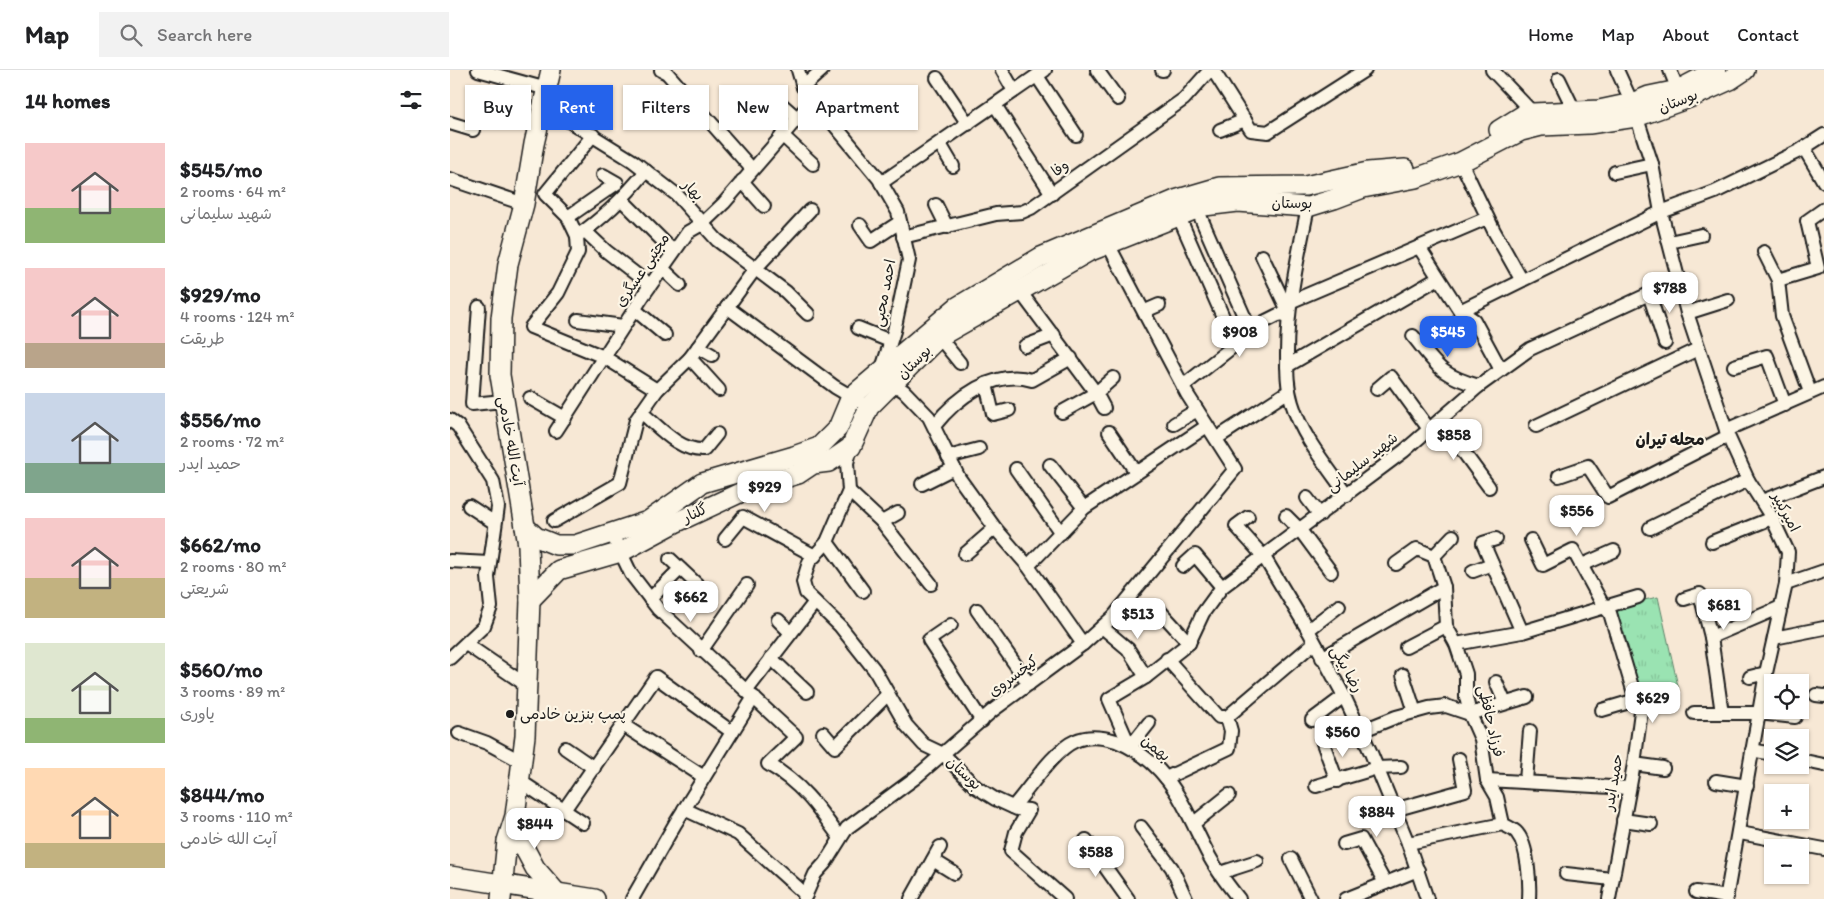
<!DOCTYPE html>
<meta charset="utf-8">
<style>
body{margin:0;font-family:Itim,"Playpen Sans Arabic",sans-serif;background:#f2f2f2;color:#202124;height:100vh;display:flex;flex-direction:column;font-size:19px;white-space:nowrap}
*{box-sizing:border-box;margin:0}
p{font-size:16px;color:#757577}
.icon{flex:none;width:28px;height:28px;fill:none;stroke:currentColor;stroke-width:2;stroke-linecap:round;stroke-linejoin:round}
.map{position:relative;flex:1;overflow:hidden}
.details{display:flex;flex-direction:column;background:#fff;width:450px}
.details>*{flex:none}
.guide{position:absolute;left:15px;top:15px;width:475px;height:45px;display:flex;gap:10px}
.buttons{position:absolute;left:1314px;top:604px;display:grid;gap:10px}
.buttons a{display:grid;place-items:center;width:45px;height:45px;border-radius:0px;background:#fff;box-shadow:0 1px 4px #0004;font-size:25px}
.price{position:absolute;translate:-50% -42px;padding:0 11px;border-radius:10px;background:#fff;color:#222;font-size:16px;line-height:32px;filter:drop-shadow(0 1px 2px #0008)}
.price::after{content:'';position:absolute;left:50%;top:30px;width:15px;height:11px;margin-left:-8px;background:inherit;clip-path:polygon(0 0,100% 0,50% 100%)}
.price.active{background:#2563eb;color:#fff}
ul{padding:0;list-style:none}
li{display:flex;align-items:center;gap:15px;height:125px;padding:0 25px}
li span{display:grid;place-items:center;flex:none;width:140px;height:100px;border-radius:0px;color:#555}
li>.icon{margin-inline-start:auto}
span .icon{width:60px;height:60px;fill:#fffc;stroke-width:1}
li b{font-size:21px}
h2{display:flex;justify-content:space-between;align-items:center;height:60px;padding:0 25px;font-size:21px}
.pill{padding:0 18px;border-radius:0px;background:#fff;box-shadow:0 1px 4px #0004;font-size:18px;line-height:45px}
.pill.active{background:#2563eb;color:#fff}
header{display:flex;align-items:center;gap:30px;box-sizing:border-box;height:70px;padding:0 25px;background:#fff;border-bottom:1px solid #e0e0e0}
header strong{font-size:24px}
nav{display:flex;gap:28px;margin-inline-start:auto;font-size:18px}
.search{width:350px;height:45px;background:#f2f2f2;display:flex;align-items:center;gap:12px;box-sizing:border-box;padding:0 18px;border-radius:0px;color:#757577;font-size:19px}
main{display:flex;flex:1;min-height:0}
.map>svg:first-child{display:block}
.park{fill:url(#park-tufts);stroke:#5b8067}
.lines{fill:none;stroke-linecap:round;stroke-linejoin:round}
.street-casing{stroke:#1c1c1c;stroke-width:16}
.secondary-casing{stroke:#1c1c1c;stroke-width:22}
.street{stroke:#fcf5e5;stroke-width:12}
.secondary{stroke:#fcf5e5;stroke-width:19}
.poi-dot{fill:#1c1c1c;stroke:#fcf5e5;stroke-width:2}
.labels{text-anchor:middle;stroke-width:4.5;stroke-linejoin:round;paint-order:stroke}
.street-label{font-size:15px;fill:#1c1c1c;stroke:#fcf5e5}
.poi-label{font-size:15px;fill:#1c1c1c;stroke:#fcf5e5;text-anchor:start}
.neighbourhood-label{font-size:16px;font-weight:bold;fill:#1c1c1c;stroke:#fcf5e5}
</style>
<header>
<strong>Map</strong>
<div class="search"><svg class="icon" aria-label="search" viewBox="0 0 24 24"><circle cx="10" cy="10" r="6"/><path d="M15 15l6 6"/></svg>Search here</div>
<nav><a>Home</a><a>Map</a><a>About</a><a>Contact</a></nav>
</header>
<main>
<section class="details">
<h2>14 homes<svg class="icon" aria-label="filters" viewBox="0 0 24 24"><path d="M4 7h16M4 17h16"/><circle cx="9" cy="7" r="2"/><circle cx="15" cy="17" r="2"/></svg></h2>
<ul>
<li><span style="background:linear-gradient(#f6c9c9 65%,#8fb573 0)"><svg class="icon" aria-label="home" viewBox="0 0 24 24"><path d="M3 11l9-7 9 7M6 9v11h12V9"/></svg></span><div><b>$545/mo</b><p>2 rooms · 64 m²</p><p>شهید سلیمانی</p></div></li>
<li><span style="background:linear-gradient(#f6c9c9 75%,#b9a48a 0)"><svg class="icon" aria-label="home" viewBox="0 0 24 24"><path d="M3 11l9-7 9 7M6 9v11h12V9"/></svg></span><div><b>$929/mo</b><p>4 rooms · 124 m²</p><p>طریقت</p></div></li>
<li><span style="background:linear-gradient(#c9d6e8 70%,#7fa58c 0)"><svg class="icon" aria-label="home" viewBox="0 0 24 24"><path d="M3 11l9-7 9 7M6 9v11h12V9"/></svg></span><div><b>$556/mo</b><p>2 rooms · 72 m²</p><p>حمید ایدر</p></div></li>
<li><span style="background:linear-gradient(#f6c9c9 60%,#c2b280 0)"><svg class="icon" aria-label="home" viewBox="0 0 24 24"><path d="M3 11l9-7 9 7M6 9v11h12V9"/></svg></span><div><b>$662/mo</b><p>2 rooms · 80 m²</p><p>شریعتی</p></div></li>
<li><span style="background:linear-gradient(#dfe7d0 75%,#8fb573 0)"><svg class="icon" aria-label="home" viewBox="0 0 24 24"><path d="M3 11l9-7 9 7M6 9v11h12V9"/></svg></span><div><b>$560/mo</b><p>3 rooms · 89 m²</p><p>یاوری</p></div></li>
<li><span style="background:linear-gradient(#ffd9b3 75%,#c2b280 0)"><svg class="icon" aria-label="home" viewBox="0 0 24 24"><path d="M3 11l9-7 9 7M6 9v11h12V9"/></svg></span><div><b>$844/mo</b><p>3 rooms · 110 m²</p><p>آیت الله خادمی</p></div></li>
</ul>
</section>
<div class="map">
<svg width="1374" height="829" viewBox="0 0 1374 829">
<defs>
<pattern id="park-tufts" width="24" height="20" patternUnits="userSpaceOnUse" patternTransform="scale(1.25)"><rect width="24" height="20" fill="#9ae3b2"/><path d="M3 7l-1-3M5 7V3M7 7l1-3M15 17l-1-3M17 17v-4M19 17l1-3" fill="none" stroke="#84c298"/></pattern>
</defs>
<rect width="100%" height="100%" fill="#f7e8d5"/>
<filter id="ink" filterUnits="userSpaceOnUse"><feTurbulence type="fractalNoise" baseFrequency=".02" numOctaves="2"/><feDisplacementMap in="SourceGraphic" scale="10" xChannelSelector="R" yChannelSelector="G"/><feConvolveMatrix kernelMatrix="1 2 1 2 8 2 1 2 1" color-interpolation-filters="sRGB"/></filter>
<g filter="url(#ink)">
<!-- park -->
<polygon class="park" points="1208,527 1230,625 1189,623 1162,537"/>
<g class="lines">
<!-- street casing -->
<g class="street-casing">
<g id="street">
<polyline points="28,0 97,19"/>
<polyline points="211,0 217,3 302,99"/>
<polyline points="348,0 353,17 429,109 448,142 459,190 444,261 430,305 454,321 479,347 509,408 545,458 578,496 633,574"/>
<polyline points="552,0 564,21"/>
<polyline points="647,0 668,29"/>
<polyline points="712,0 713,0"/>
<polyline points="763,0 801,60 818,62 915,0"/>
<polyline points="1042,0 1083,43"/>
<polyline points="1167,0 1182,33 1202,94 1211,142 1237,243 1278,366 1298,410 1322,448 1338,482 1336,514 1316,603 1276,829"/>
<polyline points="1220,0 1228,20"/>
<polyline points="587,6 626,65"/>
<polyline points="487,8 518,54"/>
<polyline points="1109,9 1125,42"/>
<polyline points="353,17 372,0"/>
<polyline points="321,25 347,48"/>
<polyline points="93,35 183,91 227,125 267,170 336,222 358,244"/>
<polyline points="545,35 602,124"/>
<polyline points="0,53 23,60"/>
<polyline points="770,60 795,50"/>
<polyline points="143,65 95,124 118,147 127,166 128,182 108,223 81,257 154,287 207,320"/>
<polyline points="332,65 363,94"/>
<polyline points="490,74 503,96"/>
<polyline points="1354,78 1374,112"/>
<polyline points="1011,92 1044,161 1071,209"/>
<polyline points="1165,102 1202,94"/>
<polyline points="0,109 74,134"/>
<polyline points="292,111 314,136"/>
<polyline points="431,113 595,0"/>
<polyline points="172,130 223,181"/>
<polyline points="486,135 497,157"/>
<path d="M858,137c-10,49 -21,97 -21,147 0,17 0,33 5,49 10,34 35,63 55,92"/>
<polyline points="747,139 801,262"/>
<polyline points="118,147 167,113 153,105"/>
<polyline points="729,147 785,274"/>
<polyline points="410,155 421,171 450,152"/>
<polyline points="135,161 156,181 200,215"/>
<path d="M127,166c28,-19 48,-39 69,-65"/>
<polyline points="453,167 546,144 572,142 581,138 734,29 760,0"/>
<polyline points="1219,172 1251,165"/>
<polyline points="969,177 1010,241 1024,250 1051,300"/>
<polyline points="1314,182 1328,210 1332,246 1360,322"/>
<polyline points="212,198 230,215"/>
<polyline points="1328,210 1368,198 1357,151 1374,139"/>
<polyline points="569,220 646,323 654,338"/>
<polyline points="1199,224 1215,273"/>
<polyline points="840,232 1037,148"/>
<polyline points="29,237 22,334 53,331"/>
<polyline points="277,237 385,317 419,337"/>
<polyline points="184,239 215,265"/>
<polyline points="695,241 709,235"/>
<polyline points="1010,241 1211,142 1265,122 1349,81 1374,65"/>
<polyline points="1237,243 1278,230"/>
<polyline points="128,250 173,256"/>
<polyline points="408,258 440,271"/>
<path d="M963,266c25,31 27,39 66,50"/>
<polyline points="489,267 510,293"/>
<polyline points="575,276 604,265"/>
<polyline points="248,277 262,285"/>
<polyline points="240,288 269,320"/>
<polyline points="837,296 987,209"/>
<polyline points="1284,296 1317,286 1335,335"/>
<polyline points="536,314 543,344 559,340"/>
<polyline points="733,316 814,252 828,245 839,243 812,186"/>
<polyline points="927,319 941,307 979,359"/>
<polyline points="80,328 115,348"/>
<path d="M191,342c19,16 38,39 63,38l13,-16"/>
<polyline points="612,342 646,323 663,308"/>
<polyline points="0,350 8,356 43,411 48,437 38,507 41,537 34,556 0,588"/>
<polyline points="990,350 1039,417"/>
<polyline points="724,354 747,340"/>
<path d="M484,356c22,-28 60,-57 98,-46l39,-22"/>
<polyline points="1086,356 1248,279"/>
<polyline points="1276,360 1374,317"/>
<polyline points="106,361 195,223 238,162 252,154 274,133 363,30"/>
<polyline points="659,362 686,402"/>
<polyline points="767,368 839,321"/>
<polyline points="401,377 397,393 399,421 377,472 359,492 353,512 356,523 390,556 424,599 456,655 474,675 493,684 526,717 545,729 567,739 579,740 566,762 561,781 615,829"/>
<polyline points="498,387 529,379"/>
<polyline points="600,395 634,438"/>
<polyline points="566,399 611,463"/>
<polyline points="1109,406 1138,396 1158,427 1278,366"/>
<polyline points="472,414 504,398"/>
<polyline points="399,421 432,452 481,514"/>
<polyline points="857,428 870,445"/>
<polyline points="1312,431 1374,407"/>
<polyline points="19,436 45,453"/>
<polyline points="836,446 850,460 881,502"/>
<polyline points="798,447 786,456 814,487 858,560 894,626 921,683 958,773 977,829"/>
<polyline points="104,451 170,413 186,350 207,320 240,288 305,199 360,140"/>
<polyline points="432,452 448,443"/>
<polyline points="1200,458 1298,410"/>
<path d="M162,464l19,40 27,35 138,128 -28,27c33,19 50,43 72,74"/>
<polyline points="275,469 293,447 365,486"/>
<polyline points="1046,469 1033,473 1072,562"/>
<polyline points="1081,470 1093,495 1123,480 1154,537 1160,543 1186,630 1192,634 1184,694 1159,829"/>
<polyline points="377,472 413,521"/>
<polyline points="1262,472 1322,448"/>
<polyline points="515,484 545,458"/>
<polyline points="984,486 1003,466"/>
<polyline points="220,489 253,520"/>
<polyline points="0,491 39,493"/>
<path d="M946,494l21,-15 17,7 10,31 2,39 10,18 10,30v23l4,17 11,25 6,41 10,17 6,27c4,3 11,5 14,9 11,13 13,49 12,66"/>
<polyline points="1132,495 1164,481"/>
<polyline points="578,496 634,438 757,356"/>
<polyline points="733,496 745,485 772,517"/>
<polyline points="1023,501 1042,494"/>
<polyline points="1336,514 1374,501"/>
<polyline points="200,529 230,499"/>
<polyline points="1234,529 1250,524 1261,567 1272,643"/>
<polyline points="527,540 579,614"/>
<polyline points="709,540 739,573"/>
<polyline points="328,550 341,563"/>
<polyline points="501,555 479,570 532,651"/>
<polyline points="652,557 678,579 696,607"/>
<polyline points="858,560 889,536"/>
<polyline points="1261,567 1331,537"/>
<polyline points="1324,568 1374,558"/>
<polyline points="16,574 79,617"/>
<polyline points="1006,574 1072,562 1188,527"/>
<polyline points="956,577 996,556"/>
<polyline points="251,581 297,515"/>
<polyline points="321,588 357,622"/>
<polyline points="872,588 994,517"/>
<polyline points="717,589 769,647 777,647"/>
<polyline points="953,605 965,642"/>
<polyline points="1300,607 1316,603"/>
<polyline points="1046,612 1055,633"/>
<polyline points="297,620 365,532"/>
<polyline points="1366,625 1374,626"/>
<polyline points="1152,640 1186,630"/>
<polyline points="1244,643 1308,643 1345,647"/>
<polyline points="862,650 894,626"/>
<polyline points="699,653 680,677 659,629 696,607 739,573 753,543 772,517 954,381 1029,316 1080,279 1199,224 1228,207"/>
<polyline points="173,655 254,707"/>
<polyline points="911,661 946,647 979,638 996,636 1020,644 1077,627"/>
<polyline points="9,663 37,673 72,692"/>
<polyline points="373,663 385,677 438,624"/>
<polyline points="873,673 887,711"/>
<polyline points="115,678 144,698"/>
<polyline points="1302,680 1322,684"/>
<polyline points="1350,690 1374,695"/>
<polyline points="1184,694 1213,698"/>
<polyline points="716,708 779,678 781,661 777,647 864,573"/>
<polyline points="1037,710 1179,718"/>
<polyline points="70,711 133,753"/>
<polyline points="1076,711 1080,661"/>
<polyline points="1266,711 1297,716"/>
<polyline points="866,716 927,698 951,697"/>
<path d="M563,737c16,-18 41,-57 62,-66 13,-6 28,-4 41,0 53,21 67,64 91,111 8,16 20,32 32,47"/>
<polyline points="234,739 288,764 356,825"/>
<polyline points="114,740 206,607 282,662"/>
<polyline points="944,740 1015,720 1009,689"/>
<polyline points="1173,750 1201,754"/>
<polyline points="744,753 779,725"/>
<polyline points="691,757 722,798 736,829"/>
<polyline points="1290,763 1374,779"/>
<polyline points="636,770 678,829"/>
<polyline points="958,773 1053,754"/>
<polyline points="894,774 911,769 935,813"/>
<polyline points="841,789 861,829"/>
<polyline points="483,790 504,803"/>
<polyline points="770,803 807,791"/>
<polyline points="1116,804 1162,809"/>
<polyline points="1246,822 1277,827"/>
<polyline points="182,829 225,754 304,627"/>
<polyline points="354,829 365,804 375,793 397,758 465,708 542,641 633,574 663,547 785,399 737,324 658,174"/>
<polyline points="461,829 490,777"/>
<polyline points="896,829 968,800"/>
</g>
</g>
<!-- secondary casing -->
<g class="secondary-casing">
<g id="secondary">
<polyline points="1049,60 1073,45 1083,43 1149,40 1182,33 1199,26 1228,20 1266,0"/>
<polyline points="75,457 86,467 106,475 125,475 198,451 252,413 344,386 369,377 388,358 401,327 507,237 591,187 728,129 769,117 855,116 918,102 955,99"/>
<polyline points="80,530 109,500 171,482 225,453 296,420 348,404 363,394 379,392 401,377 419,337 489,267 638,182 754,136 788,132 858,137 884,129 913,118 966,108 1011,92 1071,61 1091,56 1139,54 1186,47 1242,27 1280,10 1295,0"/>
<polyline points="69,768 85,798 106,822"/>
<polyline points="0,806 145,829"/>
<polyline points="51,829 57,771 65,746 75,666 80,530 78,475 50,305 51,248 58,194 74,134 84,74 101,0"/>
</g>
</g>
<!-- street -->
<use href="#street" class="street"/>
<!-- secondary -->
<use href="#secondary" class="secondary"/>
</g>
</g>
<!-- markers -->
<circle class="poi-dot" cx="60" cy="644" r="5"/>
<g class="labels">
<!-- street labels -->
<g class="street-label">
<text transform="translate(1228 31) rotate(-21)" y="5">بوستان</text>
<text transform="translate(610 98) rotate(-36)" y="5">وفا</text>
<text transform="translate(243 120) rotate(45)" y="5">بهار</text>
<text x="842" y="138">بوستان</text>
<text transform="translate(192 200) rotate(-56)" y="5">مجتبی عسگری</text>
<text transform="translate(434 223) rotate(-79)" y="5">احمد محبی</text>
<text transform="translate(464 292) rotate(-45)" y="5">بوستان</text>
<text transform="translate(61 371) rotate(80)" y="5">آیت الله خادمی</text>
<text transform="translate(912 392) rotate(-38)" y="5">شهید سلیمانی</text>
<text transform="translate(1336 442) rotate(62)" y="5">امیرکبیر</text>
<text transform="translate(245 443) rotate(-25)" y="5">گلنار</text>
<text transform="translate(897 599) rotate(61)" y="5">رضا بیگی</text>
<text transform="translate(563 606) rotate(-37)" y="5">کیخسروی</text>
<text transform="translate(1041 651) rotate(77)" y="5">فرزاد حافظی</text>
<text transform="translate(706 678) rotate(39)" y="5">بهمن</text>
<text transform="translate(514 703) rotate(43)" y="5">بوستان</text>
<text transform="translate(1163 712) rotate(-80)" y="5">حمید ایدر</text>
</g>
<!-- poi labels -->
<g class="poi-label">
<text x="70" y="649">پمپ بنزین خادمی</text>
</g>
<!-- neighbourhood labels -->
<g class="neighbourhood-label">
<text x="1220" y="375">محله تیران</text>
</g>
</g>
</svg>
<div class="buttons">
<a><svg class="icon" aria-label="locate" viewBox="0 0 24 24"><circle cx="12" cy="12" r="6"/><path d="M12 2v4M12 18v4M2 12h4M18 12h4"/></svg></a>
<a><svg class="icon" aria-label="layers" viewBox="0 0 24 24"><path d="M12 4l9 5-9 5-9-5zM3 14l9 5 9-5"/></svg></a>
<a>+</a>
<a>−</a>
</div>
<b class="price" style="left:1220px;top:244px">$788</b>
<b class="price" style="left:790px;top:288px">$908</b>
<b class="price active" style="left:998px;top:288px">$545</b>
<b class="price" style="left:1004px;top:391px">$858</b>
<b class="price" style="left:315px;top:443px">$929</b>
<b class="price" style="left:1127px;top:467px">$556</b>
<b class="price" style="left:241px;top:553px">$662</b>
<b class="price" style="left:1274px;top:561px">$681</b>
<b class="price" style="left:688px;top:570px">$513</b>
<b class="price" style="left:1203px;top:654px">$629</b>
<b class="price" style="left:893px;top:688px">$560</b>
<b class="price" style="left:927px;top:768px">$884</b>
<b class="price" style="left:85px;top:780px">$844</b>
<b class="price" style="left:646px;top:808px">$588</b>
<div class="guide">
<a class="pill">Buy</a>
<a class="pill active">Rent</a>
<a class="pill">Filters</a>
<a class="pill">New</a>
<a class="pill">Apartment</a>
</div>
</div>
</main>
